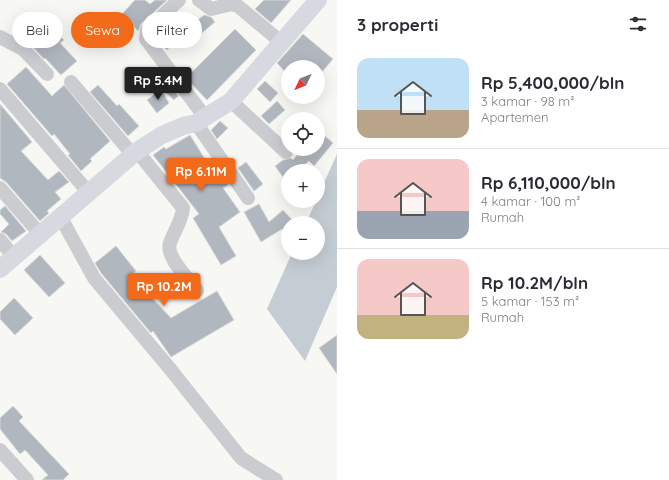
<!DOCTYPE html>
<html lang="id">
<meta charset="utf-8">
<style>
body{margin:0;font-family:Quicksand,sans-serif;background:#f2f2f3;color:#2b2b33;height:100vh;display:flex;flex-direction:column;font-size:15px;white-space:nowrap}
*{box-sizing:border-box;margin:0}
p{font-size:13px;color:#7c7c81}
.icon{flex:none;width:22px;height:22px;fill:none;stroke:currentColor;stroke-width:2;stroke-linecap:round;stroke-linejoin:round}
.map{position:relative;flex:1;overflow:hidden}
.details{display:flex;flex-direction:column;background:#fff;width:332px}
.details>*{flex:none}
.banner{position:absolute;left:12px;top:12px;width:265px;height:36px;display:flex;gap:8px}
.needle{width:26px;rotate:227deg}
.fabs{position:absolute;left:281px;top:60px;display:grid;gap:8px}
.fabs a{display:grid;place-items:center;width:44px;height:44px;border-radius:50%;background:#fff;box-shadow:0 4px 16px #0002;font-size:20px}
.price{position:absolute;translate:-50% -34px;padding:0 9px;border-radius:4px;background:#f26a1a;color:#fff;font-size:13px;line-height:26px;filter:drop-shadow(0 1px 2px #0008)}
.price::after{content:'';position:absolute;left:50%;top:24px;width:12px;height:9px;margin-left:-6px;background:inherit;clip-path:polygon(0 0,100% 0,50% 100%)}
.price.selected{background:#222;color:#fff}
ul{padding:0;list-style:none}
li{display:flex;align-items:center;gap:12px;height:100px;padding:0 20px}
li+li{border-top:1px solid #e1e1e2}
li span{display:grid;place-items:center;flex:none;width:112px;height:80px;border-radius:12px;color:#555}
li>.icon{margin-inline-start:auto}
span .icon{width:48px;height:48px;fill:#fffc;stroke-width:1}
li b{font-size:17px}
h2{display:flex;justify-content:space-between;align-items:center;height:48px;padding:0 20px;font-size:17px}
.tag{padding:0 14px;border-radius:18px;background:#fff;box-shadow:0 4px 16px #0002;font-size:14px;line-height:36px}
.tag.selected{background:#f26a1a;color:#fff}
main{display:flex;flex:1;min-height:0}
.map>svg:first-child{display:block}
.water{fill:#c5cdd4}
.building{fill:#b1b7bf;stroke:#d9d9d6}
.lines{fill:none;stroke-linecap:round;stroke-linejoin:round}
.minor{stroke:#caccd0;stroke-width:14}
.major{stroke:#d6dae0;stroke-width:18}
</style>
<main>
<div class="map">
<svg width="337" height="480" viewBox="0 0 337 480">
<rect width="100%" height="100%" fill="#f7f8f4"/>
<!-- water -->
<polygon class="water" points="337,154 337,287 305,361 267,309 292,253 318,253 318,223 306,223 316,201 318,201 318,196"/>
<!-- building -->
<g class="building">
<polygon points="135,0 145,0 150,4 155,0 167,0 141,24 138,31 122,14"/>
<polygon points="264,0 291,0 271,23 255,9"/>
<polygon points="175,15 188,27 167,50 160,43 155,34"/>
<polygon points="204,15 211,17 215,22 197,37 189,27"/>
<polygon points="235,29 256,50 207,100 186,78"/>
<polygon points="27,32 40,46 55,32 64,40 60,43 77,61 61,75 45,58 44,59 29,43 20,38"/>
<polygon points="303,34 333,59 321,73 318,71 318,67 288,67 288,75 277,63"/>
<polygon points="26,67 52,96 64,85 110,141 90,159 92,161 81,171 68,155 70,154 54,134 52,136 7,84"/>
<polygon points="265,81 278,93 270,102 257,89"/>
<polygon points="169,83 178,96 174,100 162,89"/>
<polygon points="98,85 117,106 119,104 139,126 128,136 90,92"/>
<polygon points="161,89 169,103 157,113 147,100"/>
<polygon points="277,101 285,110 269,124 261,116"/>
<polygon points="0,104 32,142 21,151 48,180 59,171 69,182 55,192 61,199 47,211 49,213 40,221 6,182 0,178"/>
<polygon points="220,121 228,128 217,139 211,130"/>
<polygon points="318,130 333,143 314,166 309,161 299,169 301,171 288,171 288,184 275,166 283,160 291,158 293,160 302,149 318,149"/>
<polygon points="190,135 208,164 212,161 228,185 223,188 240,212 219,227 236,256 221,265 193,218 199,214 153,155 164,147 166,149"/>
<polygon points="246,162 263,184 254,191 238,168"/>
<polygon points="259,204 269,222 283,210 295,223 288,223 288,236 282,229 261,242 244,212"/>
<polygon points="5,206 26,231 12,241 6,234 1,232 9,224 0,214 0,210"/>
<polygon points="116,246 136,271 134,272 155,297 153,299 171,318 217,291 234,320 171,357 153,331 151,333 101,273 95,263"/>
<polygon points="40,255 65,283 49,297 24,270"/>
<polygon points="14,298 33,318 15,335 0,319 0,312"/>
<polygon points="337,335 337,374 319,348"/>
<polygon points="13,406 23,417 19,421 69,474 63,480 42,480 48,475 25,450 20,454 0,429 0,418"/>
</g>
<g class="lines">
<!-- minor -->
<g class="minor">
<polyline points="179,0 147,30 146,39 205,117"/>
<polyline points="199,0 211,9 232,4 238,6 281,42"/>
<polyline points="0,37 23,49 47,74"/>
<polyline points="71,82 133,155"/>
<polyline points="0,89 89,193"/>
<polyline points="231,101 286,152"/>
<polyline points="196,123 248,198"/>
<path d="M137,151l46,57c-1,13 -9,23 -13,35 -5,14 19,36 27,47"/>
<polyline points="0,188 41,235"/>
<polyline points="61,218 94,278 171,370 233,448 241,458 276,480"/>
<polyline points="0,240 14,257"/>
<polyline points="0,450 27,480"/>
</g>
<!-- major -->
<polyline class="major" points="0,269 137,151 162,135 183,126 196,123 231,101 318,0"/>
</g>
</svg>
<div class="fabs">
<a><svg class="needle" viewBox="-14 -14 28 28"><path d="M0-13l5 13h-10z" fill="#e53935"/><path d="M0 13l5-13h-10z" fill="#7c7c81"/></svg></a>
<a><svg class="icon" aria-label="locate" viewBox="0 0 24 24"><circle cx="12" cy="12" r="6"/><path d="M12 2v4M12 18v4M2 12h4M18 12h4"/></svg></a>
<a>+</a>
<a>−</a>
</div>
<b class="price selected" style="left:158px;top:101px">Rp 5.4M</b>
<b class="price" style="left:201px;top:192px">Rp 6.11M</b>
<b class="price" style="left:164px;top:307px">Rp 10.2M</b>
<div class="banner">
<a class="tag">Beli</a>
<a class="tag selected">Sewa</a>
<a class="tag">Filter</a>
</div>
</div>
<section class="details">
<h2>3 properti<svg class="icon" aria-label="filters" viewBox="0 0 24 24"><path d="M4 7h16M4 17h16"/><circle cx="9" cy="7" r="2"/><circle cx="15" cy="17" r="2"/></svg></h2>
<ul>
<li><span style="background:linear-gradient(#bfe0f5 65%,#b9a48a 0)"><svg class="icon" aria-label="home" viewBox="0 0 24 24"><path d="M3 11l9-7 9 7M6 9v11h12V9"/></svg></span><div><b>Rp 5,400,000/bln</b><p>3 kamar · 98 m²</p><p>Apartemen</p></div></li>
<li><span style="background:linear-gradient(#f6c9c9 65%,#9aa5b1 0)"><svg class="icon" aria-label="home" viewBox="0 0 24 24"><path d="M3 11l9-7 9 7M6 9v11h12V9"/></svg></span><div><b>Rp 6,110,000/bln</b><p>4 kamar · 100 m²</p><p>Rumah</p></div></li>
<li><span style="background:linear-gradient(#f6c9c9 70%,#c2b280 0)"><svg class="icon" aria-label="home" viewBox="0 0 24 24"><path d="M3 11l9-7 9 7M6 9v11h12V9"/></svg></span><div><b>Rp 10.2M/bln</b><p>5 kamar · 153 m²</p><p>Rumah</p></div></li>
</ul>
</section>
</main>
